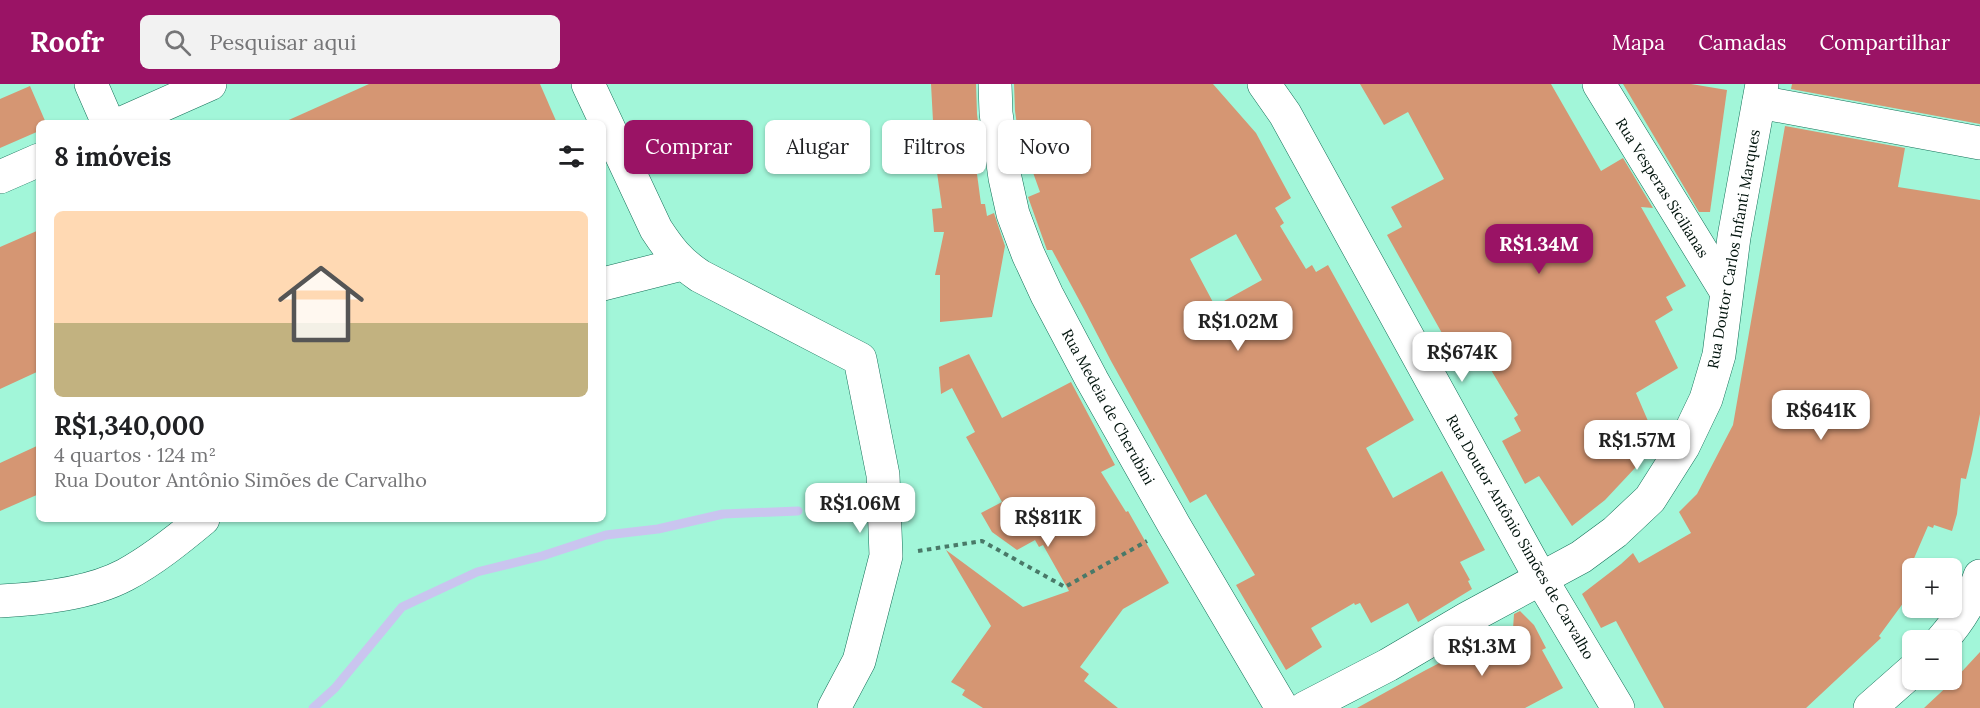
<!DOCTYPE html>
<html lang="pt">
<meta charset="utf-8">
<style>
body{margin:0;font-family:Lora,serif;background:#f2f2f2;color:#202124;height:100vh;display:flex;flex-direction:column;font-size:22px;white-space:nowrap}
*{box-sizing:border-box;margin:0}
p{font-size:20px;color:#757577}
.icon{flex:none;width:33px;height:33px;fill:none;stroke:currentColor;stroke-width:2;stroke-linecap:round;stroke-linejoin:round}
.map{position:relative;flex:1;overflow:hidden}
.details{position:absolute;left:36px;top:36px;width:570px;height:402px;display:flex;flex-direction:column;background:#fff;border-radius:9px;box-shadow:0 2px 4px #0004}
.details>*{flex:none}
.banner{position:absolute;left:624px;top:36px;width:570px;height:54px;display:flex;gap:12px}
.buttons{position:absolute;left:1902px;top:474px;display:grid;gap:12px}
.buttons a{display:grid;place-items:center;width:60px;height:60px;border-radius:9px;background:#fff;box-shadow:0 2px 4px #0004;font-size:30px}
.price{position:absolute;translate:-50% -51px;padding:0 14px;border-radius:12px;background:#fff;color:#222;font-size:20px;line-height:39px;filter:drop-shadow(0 2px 3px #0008)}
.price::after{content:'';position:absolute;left:50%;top:36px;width:18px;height:14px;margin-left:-9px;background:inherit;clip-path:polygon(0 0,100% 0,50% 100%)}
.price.on{background:#9a1365;color:#fff}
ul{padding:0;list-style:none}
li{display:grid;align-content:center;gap:12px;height:318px;padding:0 18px}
li span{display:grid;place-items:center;height:186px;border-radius:9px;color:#555}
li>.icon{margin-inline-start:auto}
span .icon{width:108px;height:108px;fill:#fffc;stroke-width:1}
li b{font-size:26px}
h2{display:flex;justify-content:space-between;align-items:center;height:72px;padding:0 18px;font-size:26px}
.pill{padding:0 21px;border-radius:9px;background:#fff;box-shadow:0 2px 4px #0004;font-size:21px;line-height:54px}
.pill.on{background:#9a1365;color:#fff}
header{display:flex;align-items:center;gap:36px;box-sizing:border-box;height:84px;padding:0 30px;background:#9a1365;color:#fff}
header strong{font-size:28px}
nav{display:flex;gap:33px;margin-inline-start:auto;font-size:21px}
.search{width:420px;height:54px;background:#f2f2f2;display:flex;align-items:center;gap:15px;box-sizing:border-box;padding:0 21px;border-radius:9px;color:#757577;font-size:22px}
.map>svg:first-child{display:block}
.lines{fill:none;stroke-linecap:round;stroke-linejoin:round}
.stream{stroke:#cac5ef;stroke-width:9}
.building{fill:#d59673;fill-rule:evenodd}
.minor-casing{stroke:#137058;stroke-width:34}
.path{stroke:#497968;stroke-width:4;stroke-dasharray:4.5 4.5;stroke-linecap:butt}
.minor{stroke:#fff;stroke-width:33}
.labels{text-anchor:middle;stroke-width:4.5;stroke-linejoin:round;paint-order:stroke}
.street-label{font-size:15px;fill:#00130c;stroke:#fff}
</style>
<header>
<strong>Roofr</strong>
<div class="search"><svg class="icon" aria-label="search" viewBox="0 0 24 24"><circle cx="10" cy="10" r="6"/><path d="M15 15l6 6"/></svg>Pesquisar aqui</div>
<nav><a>Mapa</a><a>Camadas</a><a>Compartilhar</a></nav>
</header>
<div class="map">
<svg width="1980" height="624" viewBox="0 0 1980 624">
<rect width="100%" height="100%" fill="#a2f6d9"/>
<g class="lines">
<!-- stream -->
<polyline class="stream" points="313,624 335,604 402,523 477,488 542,472 606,451 658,445 723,430 798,427"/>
</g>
<!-- building -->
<g class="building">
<polygon points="369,0 540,0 557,39 282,39"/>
<polygon points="931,0 976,0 977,30 981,59 973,60 981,120 985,120 987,132 994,129 1005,162 992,233 940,238 940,191 935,191 944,148 934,148 932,125 942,124 935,74"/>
<path d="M1014,0h199l43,49 35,65 -16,10 9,15 -4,3 26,43 6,-4 4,7 12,-7 86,155 -48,28 27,50 49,-27 43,79 -25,12 10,18 -2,1 4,8 -54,33 -10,-19 -37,20 -11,-20 -5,2 -1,-2 -43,25 11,19 -36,23 -50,-85 19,-10 -49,-81 -16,9 -79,-142 -27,-52h2h-2l-32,-59h-5l-19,-53 12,-5 -19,-53h-2l-4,-28zM1236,150l26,46 -47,26 -25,-47z"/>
<polygon points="1360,0 1551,0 1601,87 1623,74 1653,124 1641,123 1686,202 1666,213 1673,226 1655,237 1678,284 1636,309 1648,337 1632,350 1643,371 1635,384 1605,416 1572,442 1539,392 1525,400 1502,357 1521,347 1514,334 1518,331 1473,256 1452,267 1387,151 1402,143 1391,123 1444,95 1408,28 1384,41"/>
<polygon points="1623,0 1691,0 1727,6 1710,128 1699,128"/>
<polygon points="1792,0 1980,0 1980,40 1791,5"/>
<polygon points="30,2 46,39 39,39 39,47 0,64 0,15"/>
<polygon points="1785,42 1905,64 1898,103 1980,116 1980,330 1972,370 1966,395 1961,394 1957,430 1952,447 1934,441 1933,444 1928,442 1912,479 1912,507 1879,552 1881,554 1806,624 1664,624 1616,537 1601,544 1582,510 1621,480 1633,469 1639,479 1691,449 1679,428 1697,410 1733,341"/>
<polygon points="39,146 39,287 0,305 0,163"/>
<polygon points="969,270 1002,334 1071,298 1115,381 1101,388 1126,428 1128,427 1169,499 1123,525 1080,583 1089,590 1084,597 1118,624 983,624 962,611 965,606 951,598 991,542 946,466 1023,523 1069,507 1043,461 1039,463 1035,456 1017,466 992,448 981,429 1002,418 966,353 975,348 952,304 941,310 939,283"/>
<polygon points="39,361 39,410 0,427 0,379"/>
<polygon points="1520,527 1534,541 1546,564 1542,566 1563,604 1525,624 1357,624 1424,587 1449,574 1451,578 1513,545 1514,530"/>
<polygon points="1980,568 1980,624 1924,624 1954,596"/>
</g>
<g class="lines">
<!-- minor casing -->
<g class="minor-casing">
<g id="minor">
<polyline points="91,0 108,39"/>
<path d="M588,0l68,145c13,20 23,33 44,47l160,83 23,116 3,81 -27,105 -25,47"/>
<polyline points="995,0 996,29 1005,94 1013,130 1028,170 1047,211 1092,296 1174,441 1282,624"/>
<polyline points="1264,0 1285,30 1541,495 1618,624"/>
<polyline points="1599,0 1726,207"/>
<polyline points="1759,18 1980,59"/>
<polyline points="122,39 210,0"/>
<polyline points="0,93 39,76"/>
<polyline points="603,200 682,180"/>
<path d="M0,517c40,-2 89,-7 125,-26 28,-15 54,-36 78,-56"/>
<path d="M1942,556c17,-19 30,-40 38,-64"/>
<polyline points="1305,624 1388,581 1468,534 1581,473 1615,448 1650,415 1683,363 1706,315 1719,271 1734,153 1762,0"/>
<polyline points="1870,624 1912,587"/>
</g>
</g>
<!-- path -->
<polyline class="path" points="918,467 982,457 1065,503 1147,457"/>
<!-- minor -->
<use href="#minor" class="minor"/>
</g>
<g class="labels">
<!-- street labels -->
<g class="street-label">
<text transform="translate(1662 104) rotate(58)" y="5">Rua Vesperas Sicilianas</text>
<text transform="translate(1734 165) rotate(-80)" y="5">Rua Doutor Carlos Infanti Marques</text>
<text transform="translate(1108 323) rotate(61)" y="5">Rua Medeia de Cherubini</text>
<text transform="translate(1520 453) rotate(60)" y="5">Rua Doutor Antônio Simões de Carvalho</text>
</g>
</g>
</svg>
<div class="buttons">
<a>+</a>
<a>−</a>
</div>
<b class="price on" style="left:1539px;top:191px">R$1.34M</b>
<b class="price" style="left:1238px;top:268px">R$1.02M</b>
<b class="price" style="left:1462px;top:299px">R$674K</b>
<b class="price" style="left:1821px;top:357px">R$641K</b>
<b class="price" style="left:1637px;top:387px">R$1.57M</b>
<b class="price" style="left:860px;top:450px">R$1.06M</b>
<b class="price" style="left:1048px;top:464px">R$811K</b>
<b class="price" style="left:1482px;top:593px">R$1.3M</b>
<div class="banner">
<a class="pill on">Comprar</a>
<a class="pill">Alugar</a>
<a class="pill">Filtros</a>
<a class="pill">Novo</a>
</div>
<section class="details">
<h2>8 imóveis<svg class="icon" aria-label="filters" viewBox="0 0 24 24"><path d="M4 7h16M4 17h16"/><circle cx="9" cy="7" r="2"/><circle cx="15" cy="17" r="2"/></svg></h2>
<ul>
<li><span style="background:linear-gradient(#ffd9b3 60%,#c2b280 0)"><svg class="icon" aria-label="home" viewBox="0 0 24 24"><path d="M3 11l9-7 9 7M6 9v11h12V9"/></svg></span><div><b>R$1,340,000</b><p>4 quartos · 124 m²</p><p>Rua Doutor Antônio Simões de Carvalho</p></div></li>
</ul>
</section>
</div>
